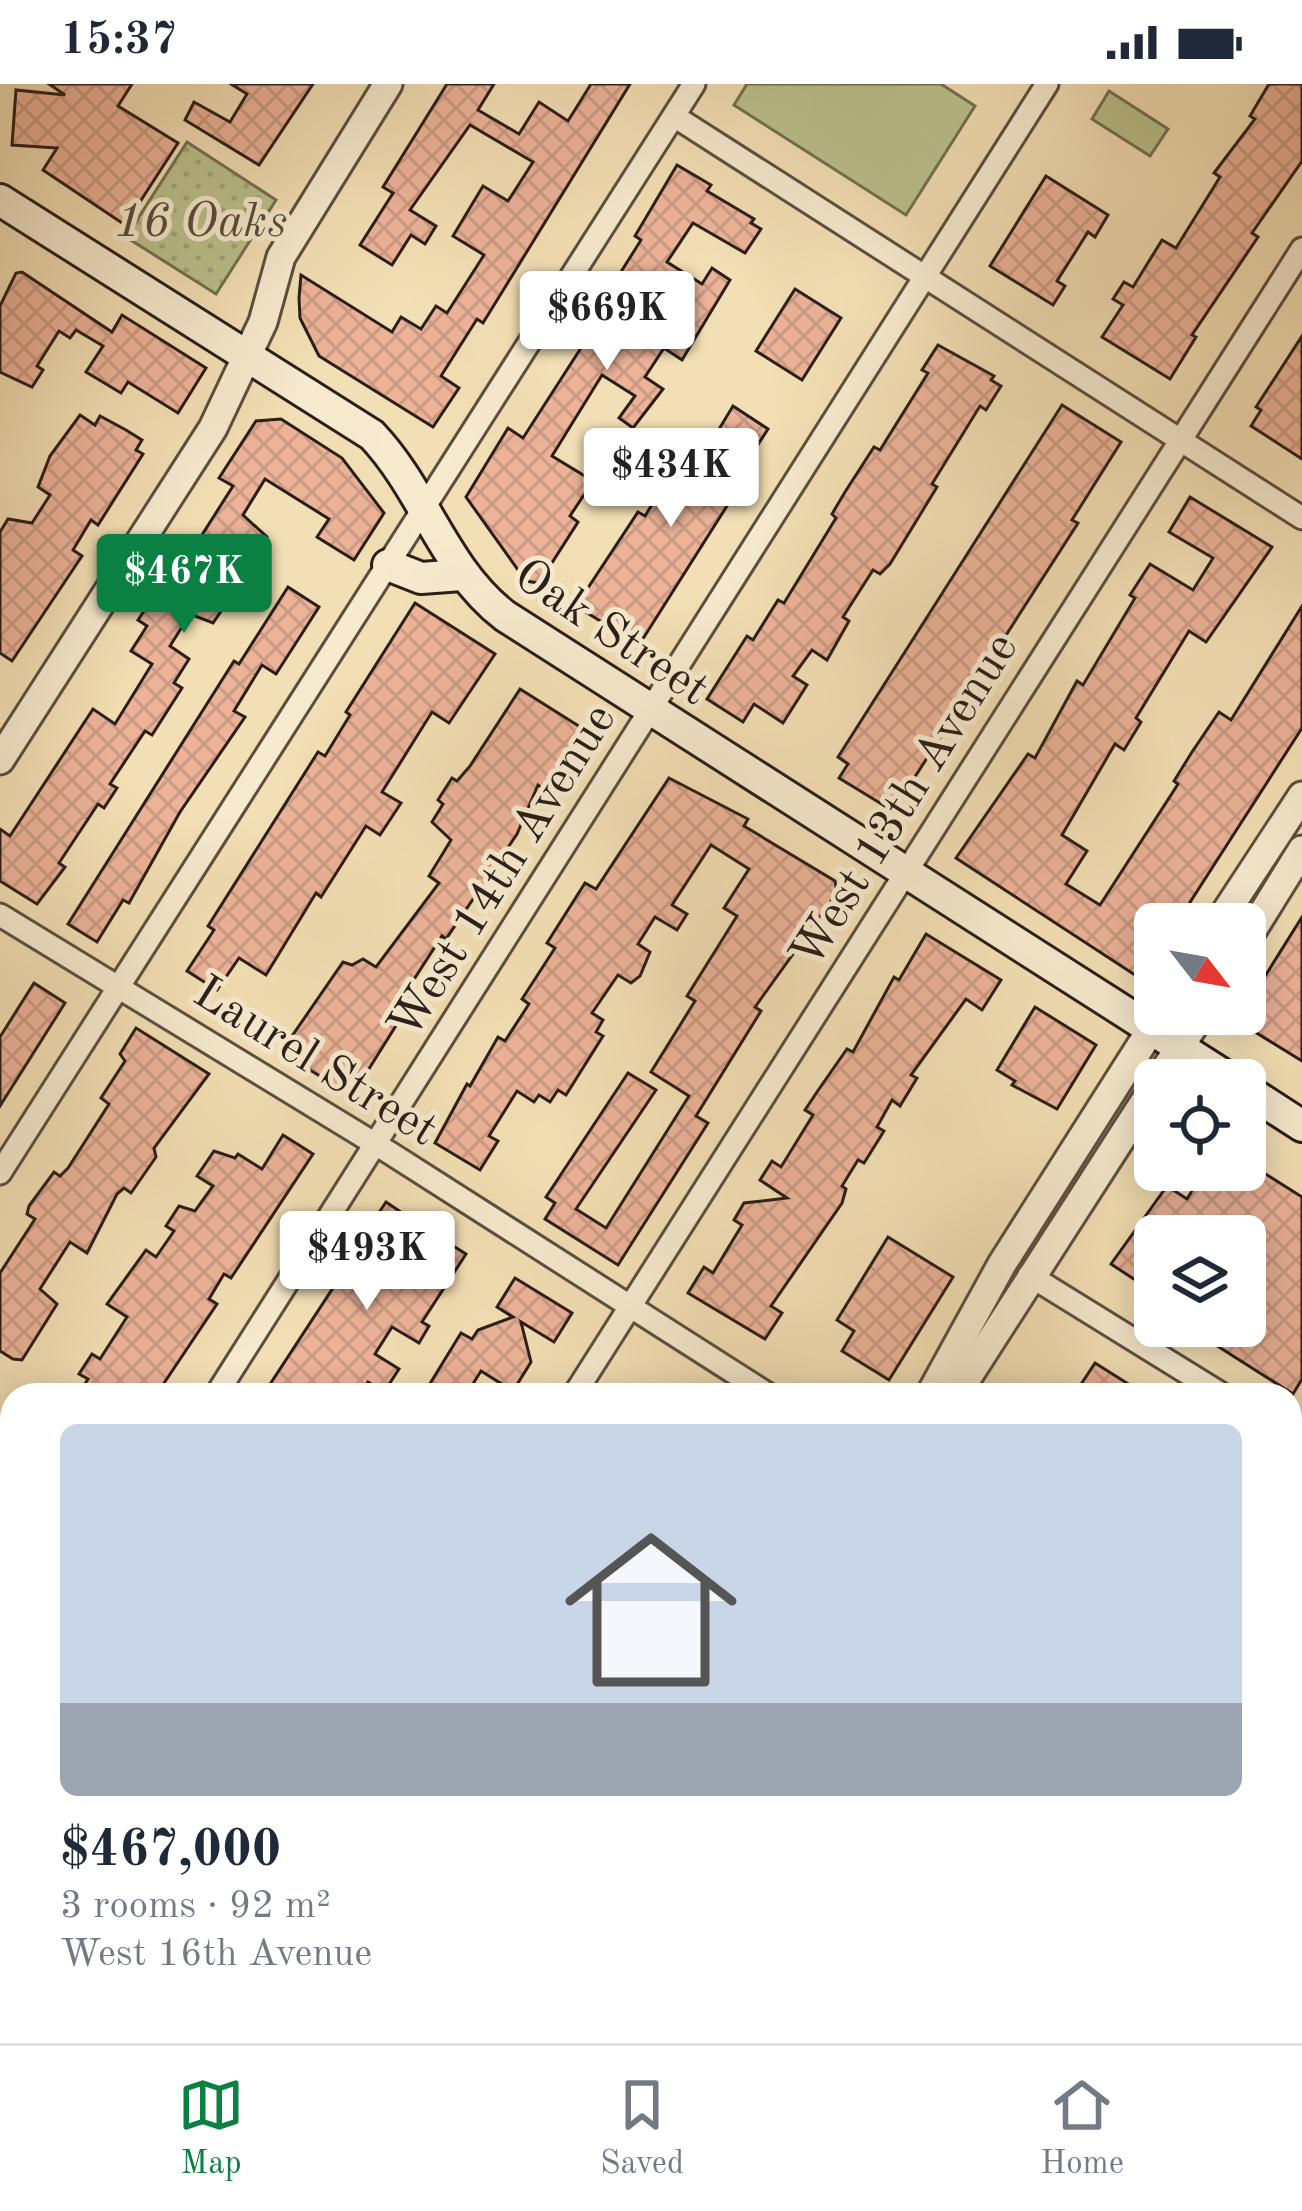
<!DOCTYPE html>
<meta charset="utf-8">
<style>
body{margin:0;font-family:"Old Standard TT",serif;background:#f2f2f3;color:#1f2937;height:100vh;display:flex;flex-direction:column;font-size:45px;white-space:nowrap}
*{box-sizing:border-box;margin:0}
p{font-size:39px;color:#747a83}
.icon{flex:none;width:66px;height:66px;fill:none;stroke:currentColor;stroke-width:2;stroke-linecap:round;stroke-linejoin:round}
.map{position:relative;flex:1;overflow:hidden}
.sheet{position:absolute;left:0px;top:1299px;width:1302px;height:660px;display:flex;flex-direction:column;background:#fff;border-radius:36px 36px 0 0;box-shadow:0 6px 30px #0003}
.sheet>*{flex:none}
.needle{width:78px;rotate:121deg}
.buttons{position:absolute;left:1134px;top:819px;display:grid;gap:24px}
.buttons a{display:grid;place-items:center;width:132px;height:132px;border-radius:18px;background:#fff;box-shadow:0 6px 30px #0003;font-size:60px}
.price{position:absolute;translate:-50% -102px;padding:0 27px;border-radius:12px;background:#fff;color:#222;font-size:39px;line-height:78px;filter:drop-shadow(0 3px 6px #0008)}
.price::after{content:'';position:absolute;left:50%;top:72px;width:36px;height:27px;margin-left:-18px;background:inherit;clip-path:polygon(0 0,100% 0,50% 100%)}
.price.selected{background:#0b8043;color:#fff}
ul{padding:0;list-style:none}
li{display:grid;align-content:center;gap:24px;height:636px;padding:0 60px}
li+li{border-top:3px solid #e0e1e3}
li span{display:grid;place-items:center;height:372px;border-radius:18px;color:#555}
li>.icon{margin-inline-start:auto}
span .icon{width:216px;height:216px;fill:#fffc;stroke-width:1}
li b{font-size:51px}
.status{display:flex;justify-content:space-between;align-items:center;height:84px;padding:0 60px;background:#fff;direction:ltr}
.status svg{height:33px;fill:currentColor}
.tab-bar{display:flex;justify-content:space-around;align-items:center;height:168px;border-top:3px solid #e0e1e3;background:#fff;font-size:33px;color:#747a83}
.tab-bar a{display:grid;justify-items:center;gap:6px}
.tab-bar .selected{color:#0b8043}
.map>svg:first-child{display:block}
.grass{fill:url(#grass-dots);stroke:#727052;stroke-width:3}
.pitch{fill:#bbc18d;stroke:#727052;stroke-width:3}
.building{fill:url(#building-cross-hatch);stroke:#2a1e18;stroke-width:3}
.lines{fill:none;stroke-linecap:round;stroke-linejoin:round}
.minor-casing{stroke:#5c4e3f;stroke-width:27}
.tertiary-casing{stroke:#5c4e3f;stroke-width:33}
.secondary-casing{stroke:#2a1e18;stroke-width:36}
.minor{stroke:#f7eacf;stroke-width:21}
.tertiary{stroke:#f7eacf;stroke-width:27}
.secondary{stroke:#f7eacf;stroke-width:30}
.labels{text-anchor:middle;stroke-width:10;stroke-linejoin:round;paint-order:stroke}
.park-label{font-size:48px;font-style:italic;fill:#564f3b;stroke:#f7eacf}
.street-label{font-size:48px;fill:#2a1e18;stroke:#f7eacf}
</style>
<div class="status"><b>15:37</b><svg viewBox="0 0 49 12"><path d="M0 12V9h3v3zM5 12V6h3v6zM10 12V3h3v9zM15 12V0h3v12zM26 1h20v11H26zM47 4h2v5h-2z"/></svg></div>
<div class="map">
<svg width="1302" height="1959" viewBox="0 0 1302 1959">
<defs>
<pattern id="grass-dots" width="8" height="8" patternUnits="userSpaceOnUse" patternTransform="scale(3)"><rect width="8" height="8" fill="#bbc18d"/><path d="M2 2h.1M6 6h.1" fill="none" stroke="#a1a579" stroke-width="1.8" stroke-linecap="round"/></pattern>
<pattern id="building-cross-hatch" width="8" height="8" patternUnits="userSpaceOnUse" patternTransform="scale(3)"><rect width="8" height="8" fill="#ecb399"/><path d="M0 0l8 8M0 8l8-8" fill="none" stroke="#cb9a83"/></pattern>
</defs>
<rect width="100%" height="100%" fill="#f3dfb5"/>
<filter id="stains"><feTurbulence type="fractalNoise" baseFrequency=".00167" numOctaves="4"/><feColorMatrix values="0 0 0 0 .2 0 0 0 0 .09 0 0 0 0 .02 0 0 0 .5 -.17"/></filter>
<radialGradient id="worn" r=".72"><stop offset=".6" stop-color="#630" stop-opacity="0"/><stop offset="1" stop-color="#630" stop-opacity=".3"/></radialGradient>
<!-- grass -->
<polygon class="grass" points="187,58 276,116 216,210 126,153"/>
<!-- pitch -->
<g class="pitch">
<polygon points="747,0 941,0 975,22 906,131 734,21"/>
<polygon points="1109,7 1168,45 1150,72 1092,35"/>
</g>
<!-- building -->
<g class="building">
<polygon points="49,0 132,0 118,22 178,59 125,141 43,86 57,64 12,61 16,6 65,11"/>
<polygon points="231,0 313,0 259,81 185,36 194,18 230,38 247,10"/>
<polygon points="447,0 494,0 478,26 519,50 539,18 568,37 591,0 630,0 483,239 477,235 441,292 459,304 433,343 319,272 300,234 299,214 301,191 392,248 401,233 421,245 436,222 447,229 484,171 453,152 483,102 508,117 533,78 470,41 410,126 436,142 425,160 411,151 392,181 360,161 393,109 383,103"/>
<polygon points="1269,0 1302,0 1302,77 1252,149 1258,153 1192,251 1196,253 1170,295 1102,253 1123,221 1113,215 1124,198 1133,203 1162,156 1176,164 1220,93 1214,89 1255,35 1250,32"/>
<polygon points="677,81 711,101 707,107 754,135 751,139 761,145 745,169 693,139 667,178 702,200 712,184 730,196 682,276 664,264 645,293 663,305 633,344 619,334 635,312 602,291 552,372 593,397 570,432 578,438 539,499 526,497 466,413 508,344 523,354 608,222 602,218 641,156 635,152"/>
<polygon points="1046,92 1108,131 1095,153 1088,148 1057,197 1065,202 1053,221 990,182"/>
<polygon points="22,188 112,248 122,231 206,284 178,329 128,298 121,309 86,288 103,262 76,246 70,254 59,247 37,282 43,286 32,303 0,288 0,222 16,189"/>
<polygon points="795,205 841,234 802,296 756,267"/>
<polygon points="1302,252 1302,375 1251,342 1261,326 1256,323"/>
<polygon points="938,261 994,292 991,296 1001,302 986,326 980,322 932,400 937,403 890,480 880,490 873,486 843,533 849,537 827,576 812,566 793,592 807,601 783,639 754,620 743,638 707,615 747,552 753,556 778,516 784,519 836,434 832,430 845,408 874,363 880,366 928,289 922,286"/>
<polygon points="1062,321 1121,358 1072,436 1078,439 893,727 839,694 848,680 838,673"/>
<polygon points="733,322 768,345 738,391 744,395 639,561 576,522 638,428 645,432 676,382 669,378 683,356 707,365"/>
<polygon points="80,331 95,341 100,332 126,346 142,356 136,366 143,370 98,441 91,436 73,466 82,472 12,577 0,569 0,448 8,435 32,439 50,411 38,403 50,372"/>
<polygon points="281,335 342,374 384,429 354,476 317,453 329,435 265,395 243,431 267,453 259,472 213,539 190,530 170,562 189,575 174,599 182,604 152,651 145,647 110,700 117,704 104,724 98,720 59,779 65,783 37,820 0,797 0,745 10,752 93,625 115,640 152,580 131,567 147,542 138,536 148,521 155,525 233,402 219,394 256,337"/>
<polygon points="1190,413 1272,463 1206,558 1189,547 1136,634 1141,638 1124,666 1115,660 1062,751 1087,767 1066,800 1100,821 1178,700 1174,697 1192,668 1219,628 1231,636 1302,522 1302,644 1176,840 1155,840 1155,904 956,774 1028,670 1035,674 1077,597 1083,601 1135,514 1130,511 1150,480 1193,506 1213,474 1169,448"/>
<polygon points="288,503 319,523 276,590 262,581 234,627 245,633 180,728 129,819 123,816 97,858 68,840 234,577 239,580"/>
<polygon points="415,519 495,570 449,639 432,628 382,708 401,719 380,751 366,742 321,813 316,809 266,891 239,874 217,906 187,887 214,846 208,842 318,668 325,672 350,631 346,628"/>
<polygon points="520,605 585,646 546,707 538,701 517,750 446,855 442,852 409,903 417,908 352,1012 281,968 343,878 352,881 363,875 376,883 439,799 429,792 451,756 432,738 443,720 438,716 452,694 457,697 470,682"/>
<polygon points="669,694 748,735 744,742 835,797 837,809 755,923 761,927 696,1032 708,1039 618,1181 545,1135 555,1119 546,1113 628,989 656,1006 576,1125 606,1144 689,1012 651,988 695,917 687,912 737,832 724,824 749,785 711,761 672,821 687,830 677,846 655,833 638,860 650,868 640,892 631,899 618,891 592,929 603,936 596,948 603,952 566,1011 558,1006 550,1018 539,1011 534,1018 517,1007 489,1052 498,1057 480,1086 435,1059 467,1000 470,1002 498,953 505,957 529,920 522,915 555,864 547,859 585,799 596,805"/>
<polygon points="1302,833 1302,977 1237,937"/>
<polygon points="926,850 1001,896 982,926 966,915 911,991 917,994 900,1022 892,1016 877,1043 884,1047 864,1079 858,1076 842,1102 846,1105 842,1119 771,1222 782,1229 765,1255 688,1209 704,1183 713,1189 742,1141 734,1136 744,1119 787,1114 760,1096 772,1077 781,1083 813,1031 805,1026 819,1005 847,965 853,968 894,893 899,896"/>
<polygon points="34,899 65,919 0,1022 0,953"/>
<polygon points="1035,923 1096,961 1057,1025 1012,1001 1015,997 997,986"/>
<polygon points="136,944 209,990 154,1064 156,1073 131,1109 124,1104 117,1110 87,1169 70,1158 40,1205 57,1220 22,1276 13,1275 0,1267 0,1189 35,1135 27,1130 29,1122 54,1088 60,1092 68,1084 109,1020 101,1014 125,977 120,970"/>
<polygon points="283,1051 313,1070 231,1194 224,1190 209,1215 217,1220 156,1311 78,1311 88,1295 79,1290 92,1270 100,1275 127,1233 107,1220 146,1166 156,1173 174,1147 166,1142 179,1122 195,1127 213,1102 197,1092 214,1067 235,1074 238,1070 262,1085"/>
<polygon points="1245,1077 1302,1113 1302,1295 1293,1310 1186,1242 1245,1242 1245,1152 1155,1152 1155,1209 1111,1180 1167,1102 1187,1115 1205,1086 1245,1086"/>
<polygon points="386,1118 411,1135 398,1155 429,1175 442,1155 466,1170 422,1238 429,1242 419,1259 392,1243 375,1270 399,1285 384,1308 368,1298 360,1311 263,1311 346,1184 338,1179 346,1166 352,1169"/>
<polygon points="888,1153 953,1193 889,1296 842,1267 854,1247 837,1236"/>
<polygon points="515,1194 572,1229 554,1258 521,1238 531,1278 513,1307 481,1287 466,1311 423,1311 461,1249 472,1255 478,1246 513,1233 497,1223"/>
<polygon points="1095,1279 1122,1296 1146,1311 1074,1311"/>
</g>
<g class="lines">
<!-- minor casing -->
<g class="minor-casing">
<g id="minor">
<polyline points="674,32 1302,434"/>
<polyline points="0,831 390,1069 769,1311"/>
<polyline points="0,1089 694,0"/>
<polyline points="1029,1191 1223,1311"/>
<polyline points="216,1311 1047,0"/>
<polyline points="574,1311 1302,165"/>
<polyline points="1290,1353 1302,1361"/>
<polyline points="0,1424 12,1431"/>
<polyline points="0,1652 12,1633"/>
<polyline points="1290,1889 1302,1870"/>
<polyline points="0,1920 12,1928"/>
<polyline points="43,1947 62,1959"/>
<polyline points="162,1959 169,1947"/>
<polyline points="1245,1959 1253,1947"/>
</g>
</g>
<!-- tertiary casing -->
<g class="tertiary-casing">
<g id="tertiary">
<polyline points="0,676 213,344 263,238 281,173 388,0"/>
<polyline points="1218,840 1302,712"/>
<polyline points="1245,858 1302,766"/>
<polyline points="930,1311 1002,1180 1161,930"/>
<polyline points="956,1311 1201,930"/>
<polyline points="527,1959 535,1947"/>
</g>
</g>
<!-- secondary casing -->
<g class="secondary-casing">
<g id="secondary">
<path d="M0,116l372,235c53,56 71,133 133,181l726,464"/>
<polyline points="388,481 421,494 462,491"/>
<polyline points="1245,1005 1302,1042"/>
</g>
</g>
<!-- minor -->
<use href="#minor" class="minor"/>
<!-- tertiary -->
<use href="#tertiary" class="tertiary"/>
<!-- secondary -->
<use href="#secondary" class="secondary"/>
</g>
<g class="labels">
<!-- park labels -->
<g class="park-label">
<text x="201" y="152">16 Oaks</text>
</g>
<!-- street labels -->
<g class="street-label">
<text transform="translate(613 546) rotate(34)" y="17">Oak Street</text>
<text transform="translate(902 715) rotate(-58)" y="17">West 13th Avenue</text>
<text transform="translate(500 786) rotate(-58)" y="17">West 14th Avenue</text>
<text transform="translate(317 975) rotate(32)" y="17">Laurel Street</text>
</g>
</g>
<rect width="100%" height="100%" filter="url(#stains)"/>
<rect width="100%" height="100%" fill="url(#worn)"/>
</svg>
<div class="buttons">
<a><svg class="needle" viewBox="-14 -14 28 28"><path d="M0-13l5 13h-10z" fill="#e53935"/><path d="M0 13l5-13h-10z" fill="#747a83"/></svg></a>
<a><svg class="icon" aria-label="locate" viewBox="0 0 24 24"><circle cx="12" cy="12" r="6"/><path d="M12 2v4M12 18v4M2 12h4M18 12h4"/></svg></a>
<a><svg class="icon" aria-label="layers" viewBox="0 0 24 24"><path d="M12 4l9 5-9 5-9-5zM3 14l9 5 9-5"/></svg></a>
</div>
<b class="price" style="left:607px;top:289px">$669K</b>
<b class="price" style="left:671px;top:446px">$434K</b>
<b class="price selected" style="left:184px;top:552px">$467K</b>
<b class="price" style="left:367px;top:1229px">$493K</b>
<section class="sheet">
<ul>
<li><span style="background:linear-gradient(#c9d6e8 75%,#9aa5b1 0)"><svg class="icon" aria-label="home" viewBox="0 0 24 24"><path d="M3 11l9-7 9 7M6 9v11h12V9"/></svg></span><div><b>$467,000</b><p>3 rooms · 92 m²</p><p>West 16th Avenue</p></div></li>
</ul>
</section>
</div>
<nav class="tab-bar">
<a class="selected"><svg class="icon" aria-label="map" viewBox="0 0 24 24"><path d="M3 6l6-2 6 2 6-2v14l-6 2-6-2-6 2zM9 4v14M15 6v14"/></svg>Map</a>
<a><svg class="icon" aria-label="saved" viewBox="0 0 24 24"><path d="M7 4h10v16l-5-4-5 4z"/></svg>Saved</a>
<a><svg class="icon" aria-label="home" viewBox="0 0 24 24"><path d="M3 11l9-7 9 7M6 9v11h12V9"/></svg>Home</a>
</nav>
